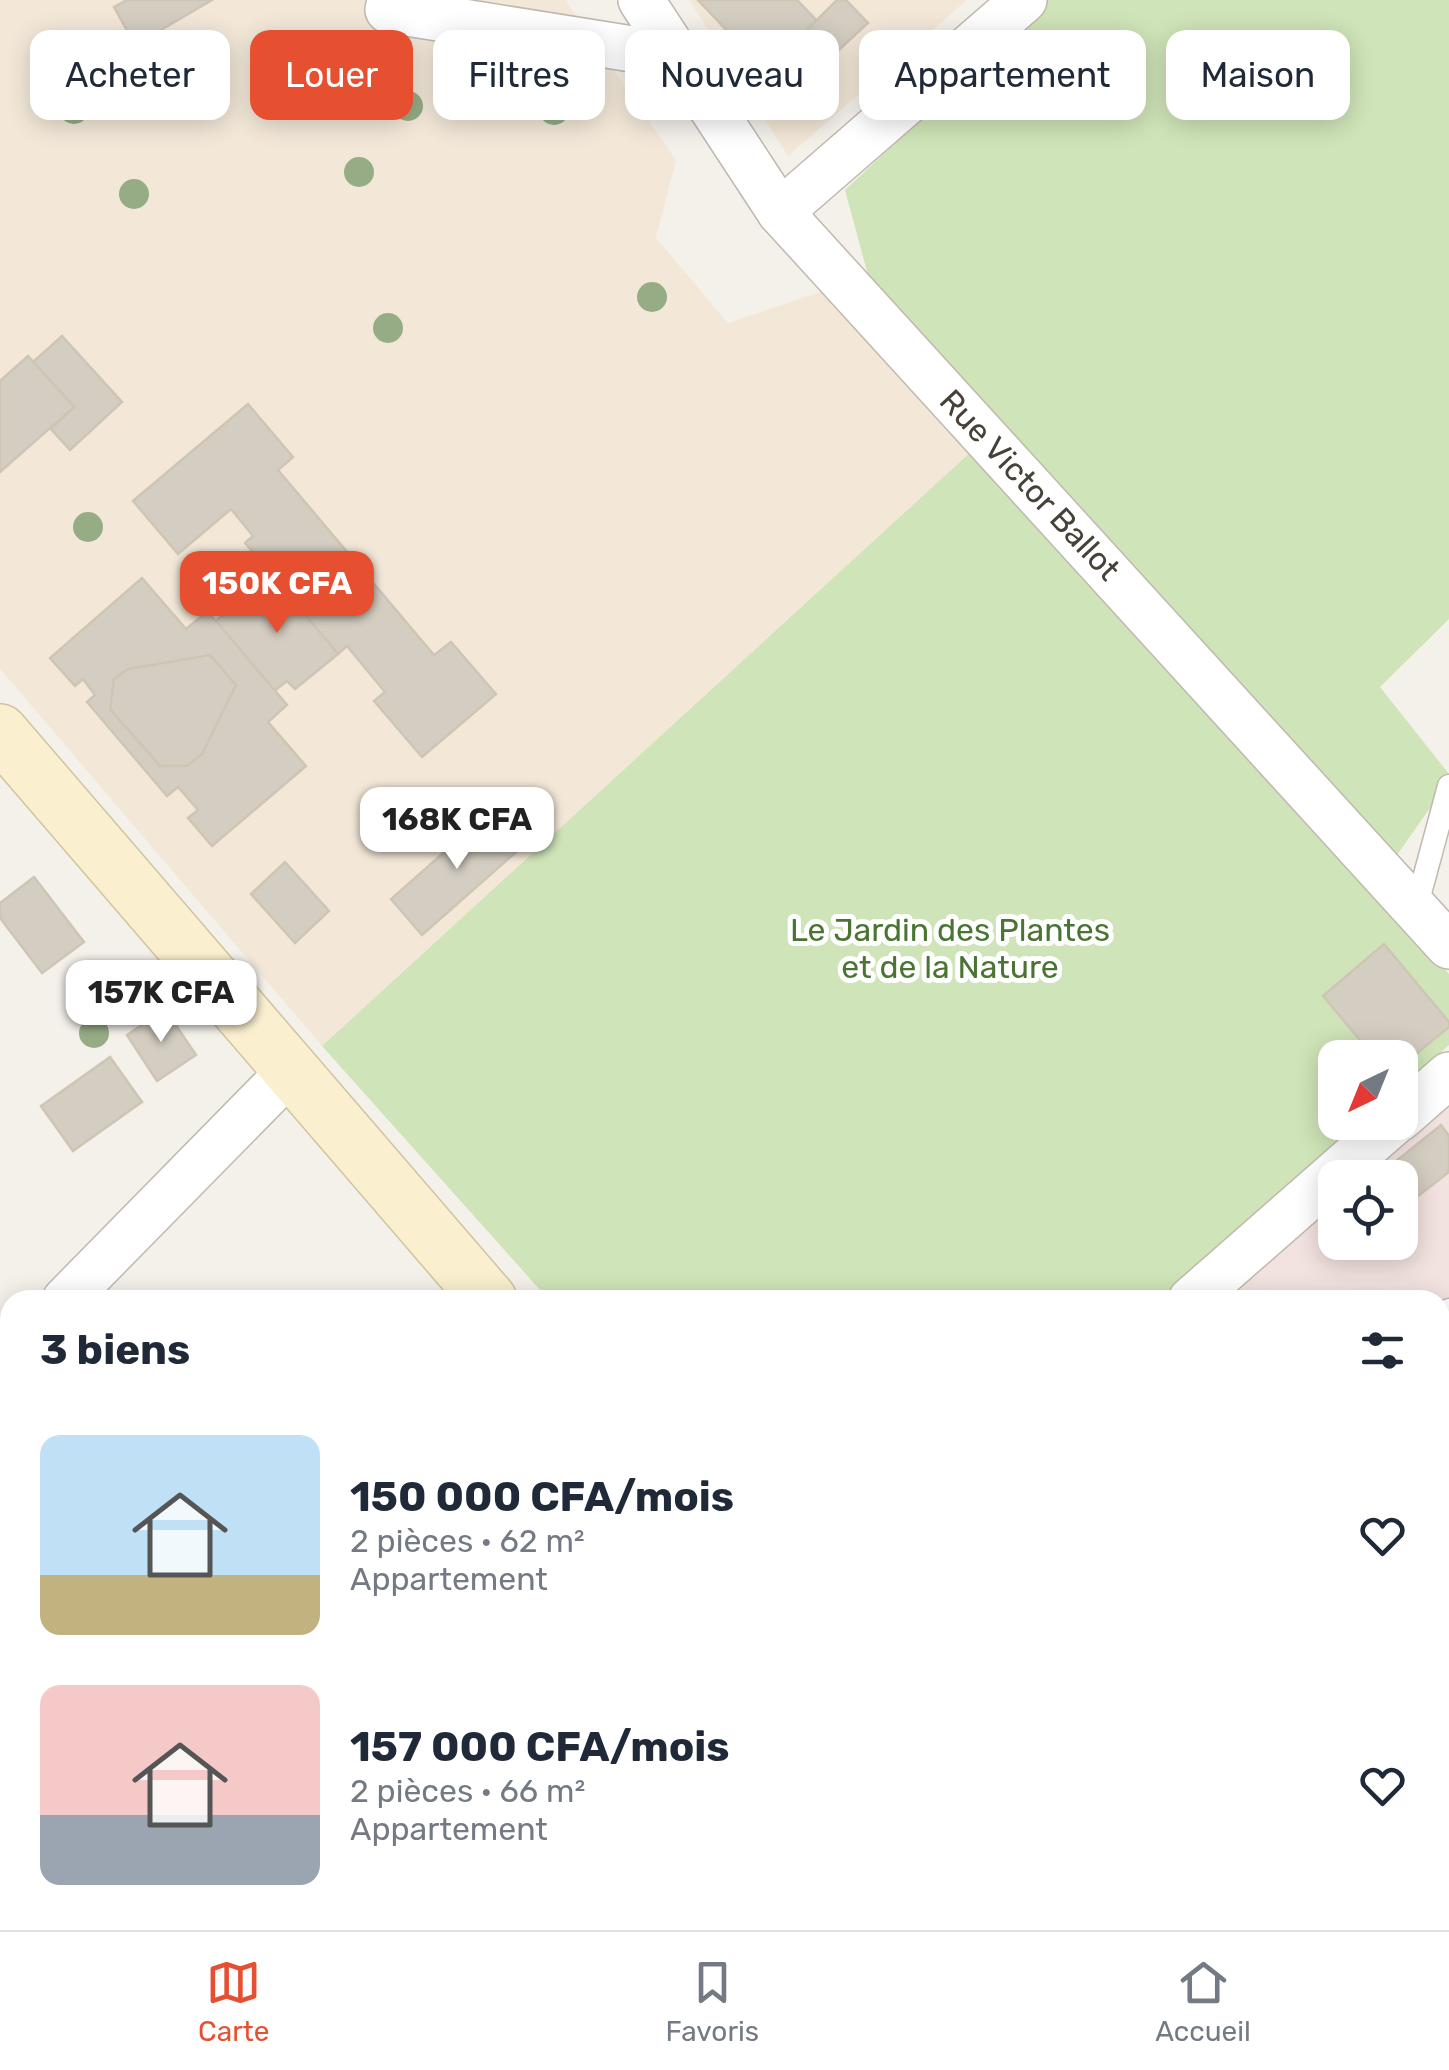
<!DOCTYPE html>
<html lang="fr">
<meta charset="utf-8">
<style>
body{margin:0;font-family:Rubik,sans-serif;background:#f6f6f7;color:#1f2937;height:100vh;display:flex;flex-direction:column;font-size:38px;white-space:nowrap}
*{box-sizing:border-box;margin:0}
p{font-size:32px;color:#747a83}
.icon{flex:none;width:55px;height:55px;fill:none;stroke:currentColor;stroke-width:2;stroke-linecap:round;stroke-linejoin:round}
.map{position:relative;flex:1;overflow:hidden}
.drawer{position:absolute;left:0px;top:1290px;width:1450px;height:640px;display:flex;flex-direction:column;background:#fff;border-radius:30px 30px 0 0;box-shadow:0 5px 25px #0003}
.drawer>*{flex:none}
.guide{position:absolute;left:30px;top:30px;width:1390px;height:90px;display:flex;gap:20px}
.needle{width:65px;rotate:223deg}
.controls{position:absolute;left:1318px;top:1040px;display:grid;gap:20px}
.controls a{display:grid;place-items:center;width:100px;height:100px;border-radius:20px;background:#fff;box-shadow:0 5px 25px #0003;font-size:50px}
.price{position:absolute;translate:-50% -85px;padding:0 22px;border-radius:20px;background:#fff;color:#222;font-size:32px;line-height:65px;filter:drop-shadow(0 2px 5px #0008)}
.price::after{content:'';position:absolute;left:50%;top:60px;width:30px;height:22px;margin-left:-15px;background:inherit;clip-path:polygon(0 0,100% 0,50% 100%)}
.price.active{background:#e64f30;color:#fff}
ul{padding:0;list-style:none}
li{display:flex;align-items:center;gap:30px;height:250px;padding:0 40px}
li span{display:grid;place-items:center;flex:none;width:280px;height:200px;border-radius:20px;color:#555}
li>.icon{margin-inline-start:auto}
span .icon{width:120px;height:120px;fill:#fffc;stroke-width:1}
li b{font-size:42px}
h2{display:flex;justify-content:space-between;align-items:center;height:120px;padding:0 40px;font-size:42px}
.pill{padding:0 35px;border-radius:20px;background:#fff;box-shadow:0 5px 25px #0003;font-size:35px;line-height:90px}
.pill.active{background:#e64f30;color:#fff}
.tabs{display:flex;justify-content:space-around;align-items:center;height:140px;border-top:2px solid #e0e1e3;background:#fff;font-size:28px;color:#747a83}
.tabs a{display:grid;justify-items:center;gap:5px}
.tabs .active{color:#e64f30}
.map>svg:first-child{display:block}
.commercial{fill:#f3e8d8}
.medical{fill:#f3e3e0}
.green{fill:#cfe4b8}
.building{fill:#d4cdc1;stroke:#cfc5b5;stroke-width:2.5}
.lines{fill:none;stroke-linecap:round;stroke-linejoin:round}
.lane-casing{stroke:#bfb9ae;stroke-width:25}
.street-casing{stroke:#bfb9ae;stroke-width:48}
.secondary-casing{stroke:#cfc49f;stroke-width:58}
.path{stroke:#bfb5a1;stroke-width:6;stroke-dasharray:5 5;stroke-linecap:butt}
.lane{stroke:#fff;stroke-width:22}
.street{stroke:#fff;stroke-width:45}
.secondary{stroke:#faf0cf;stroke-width:55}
.tree{fill:#96ac85}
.labels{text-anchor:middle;stroke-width:10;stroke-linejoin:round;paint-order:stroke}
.street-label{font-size:32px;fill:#474239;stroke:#fff}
.park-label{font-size:32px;fill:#497431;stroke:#fff}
</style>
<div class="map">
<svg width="1449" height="1930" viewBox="0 0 1449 1930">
<rect width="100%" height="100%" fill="#f4f1eb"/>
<!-- commercial -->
<g class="commercial">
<polygon points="0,0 565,0 676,160 656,238 728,323 826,290 974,449 322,1046 0,669"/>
<polygon points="689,0 967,0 788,156"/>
</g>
<!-- medical -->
<polygon class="medical" points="1449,1100 1449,1930 1067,1930 1058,1920 1440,1920 1440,1300 1216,1300 1335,1197 1335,1242 1400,1242 1400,1178 1357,1177"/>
<!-- green -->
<g class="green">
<polygon points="1048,0 1449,0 1449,619 1380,687 1449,774 1449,781 1385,872 881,323 845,190"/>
<polygon points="974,449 1449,974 1449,1045 1400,1088 1400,1058 1335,1058 1335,1122 1361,1123 1160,1300 549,1300 322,1046"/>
</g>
<!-- building -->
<g class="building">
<polygon points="127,0 212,0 135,45 114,7"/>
<polygon points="698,0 797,0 818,22 765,71"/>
<polygon points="837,0 846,0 868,23 788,97 765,71"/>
<polygon points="62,336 122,402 70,450 51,429 74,407 33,362"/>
<polygon points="28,356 74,407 0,472 0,381"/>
<polygon points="248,404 293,457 278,470 434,655 451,642 496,694 422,757 374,701 385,692 347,646 338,654 245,543 253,536 231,509 178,554 133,501"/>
<polygon points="272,575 338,654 295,689 287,681 274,691 216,621"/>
<polygon points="142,578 186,629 207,612 216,621 287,705 268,722 306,766 212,846 188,818 198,810 178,787 167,796 87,702 95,695 83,679 75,686 50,658"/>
<polygon points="210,655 236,685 202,754 187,766 160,766 110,709 114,679 128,669"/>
<polygon points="492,810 523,846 422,935 391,899"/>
<polygon points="285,862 329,911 295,943 251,894"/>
<polygon points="34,877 84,942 42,973 0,918 0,903"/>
<polygon points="1384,944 1449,1022 1449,1027 1400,1067 1400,1058 1375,1058 1323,996"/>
<polygon points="165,1009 196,1055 157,1081 127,1035"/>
<polygon points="110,1057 142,1102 73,1151 41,1106"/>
<polygon points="1441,1125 1449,1136 1449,1172 1400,1210 1400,1178 1375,1178"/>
<polygon points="1449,1397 1449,1515 1440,1501 1440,1403"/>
<polygon points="1440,1634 1449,1647 1449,1678 1440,1685"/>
<polygon points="10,1715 10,1920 122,1920 139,1930 0,1930 0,1732"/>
<polygon points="310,1920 453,1920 447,1930 304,1930"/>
<polygon points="801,1920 916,1920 924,1930 789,1930"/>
<polygon points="1063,1920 1116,1920 1124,1930 1071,1930"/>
<polygon points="1150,1920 1211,1920 1218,1930 1160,1930"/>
<polygon points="1233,1920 1301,1920 1308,1930 1240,1930"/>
<polygon points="1340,1920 1423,1920 1429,1930 1347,1930"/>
</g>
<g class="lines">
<!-- lane casing -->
<g class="lane-casing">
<g id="lane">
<polyline points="1416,908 1449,786"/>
<polyline points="1440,1316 1449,1310"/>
<polyline points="1440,1576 1449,1589"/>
</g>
</g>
<!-- street casing -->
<g class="street-casing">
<g id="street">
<polyline points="390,0 388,10 676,56"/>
<polyline points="641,0 780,212 1449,946"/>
<polyline points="780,212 1024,0"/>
<polyline points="1400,1118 1449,1075"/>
<polyline points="65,1300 290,1071"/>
<polyline points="1191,1300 1394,1122"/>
<polyline points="0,1366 10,1356"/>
</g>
</g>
<!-- secondary casing -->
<g class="secondary-casing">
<g id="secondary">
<polyline points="0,732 489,1300"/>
<polyline points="1021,1920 1029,1930"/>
</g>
</g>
<!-- path -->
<polyline class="path" points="1440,1382 1449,1376"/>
<!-- lane -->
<use href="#lane" class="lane"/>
<!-- street -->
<use href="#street" class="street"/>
<!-- secondary -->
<use href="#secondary" class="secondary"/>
</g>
<!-- trees -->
<g class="tree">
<circle cx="408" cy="106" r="15"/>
<circle cx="74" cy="109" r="15"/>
<circle cx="554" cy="110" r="15"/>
<circle cx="359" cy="172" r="15"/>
<circle cx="134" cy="194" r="15"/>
<circle cx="652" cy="297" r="15"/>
<circle cx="388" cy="328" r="15"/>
<circle cx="88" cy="527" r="15"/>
<circle cx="94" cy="1033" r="15"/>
</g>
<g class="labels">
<!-- street labels -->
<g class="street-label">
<text transform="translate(1030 485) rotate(47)" y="11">Rue Victor Ballot</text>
</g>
<!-- park labels -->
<g class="park-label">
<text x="950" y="941">Le Jardin des Plantes<tspan x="950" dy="37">et de la Nature</tspan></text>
</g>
</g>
</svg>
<div class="controls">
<a><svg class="needle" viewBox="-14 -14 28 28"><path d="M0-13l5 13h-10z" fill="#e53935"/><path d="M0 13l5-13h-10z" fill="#747a83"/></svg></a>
<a><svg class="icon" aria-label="locate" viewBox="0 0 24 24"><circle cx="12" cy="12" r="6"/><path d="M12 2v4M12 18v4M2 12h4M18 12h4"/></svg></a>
</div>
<b class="price active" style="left:277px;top:636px">150K CFA</b>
<b class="price" style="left:457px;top:872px">168K CFA</b>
<b class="price" style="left:161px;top:1045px">157K CFA</b>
<div class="guide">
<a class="pill">Acheter</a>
<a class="pill active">Louer</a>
<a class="pill">Filtres</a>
<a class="pill">Nouveau</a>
<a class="pill">Appartement</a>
<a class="pill">Maison</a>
</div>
<section class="drawer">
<h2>3 biens<svg class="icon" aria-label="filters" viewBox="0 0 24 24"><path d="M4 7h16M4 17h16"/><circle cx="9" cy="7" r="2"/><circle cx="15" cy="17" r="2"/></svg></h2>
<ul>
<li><span style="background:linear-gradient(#bfe0f5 70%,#c2b280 0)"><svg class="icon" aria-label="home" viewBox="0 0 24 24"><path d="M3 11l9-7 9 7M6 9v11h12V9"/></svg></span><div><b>150 000 CFA/mois</b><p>2 pièces · 62 m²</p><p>Appartement</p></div><svg class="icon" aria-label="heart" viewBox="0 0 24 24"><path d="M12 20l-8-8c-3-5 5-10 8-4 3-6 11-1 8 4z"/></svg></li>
<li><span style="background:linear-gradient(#f6c9c9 65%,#9aa5b1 0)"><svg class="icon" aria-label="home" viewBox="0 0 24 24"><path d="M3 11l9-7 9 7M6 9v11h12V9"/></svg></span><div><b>157 000 CFA/mois</b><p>2 pièces · 66 m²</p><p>Appartement</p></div><svg class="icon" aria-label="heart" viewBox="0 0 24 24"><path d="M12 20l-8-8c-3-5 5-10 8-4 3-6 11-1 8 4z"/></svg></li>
</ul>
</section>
</div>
<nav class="tabs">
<a class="active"><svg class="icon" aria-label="map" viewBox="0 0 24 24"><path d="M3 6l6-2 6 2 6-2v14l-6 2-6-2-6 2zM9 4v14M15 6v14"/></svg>Carte</a>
<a><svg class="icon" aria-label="saved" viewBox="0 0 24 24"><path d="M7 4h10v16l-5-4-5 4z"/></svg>Favoris</a>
<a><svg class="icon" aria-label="home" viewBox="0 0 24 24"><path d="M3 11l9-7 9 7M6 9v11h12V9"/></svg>Accueil</a>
</nav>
